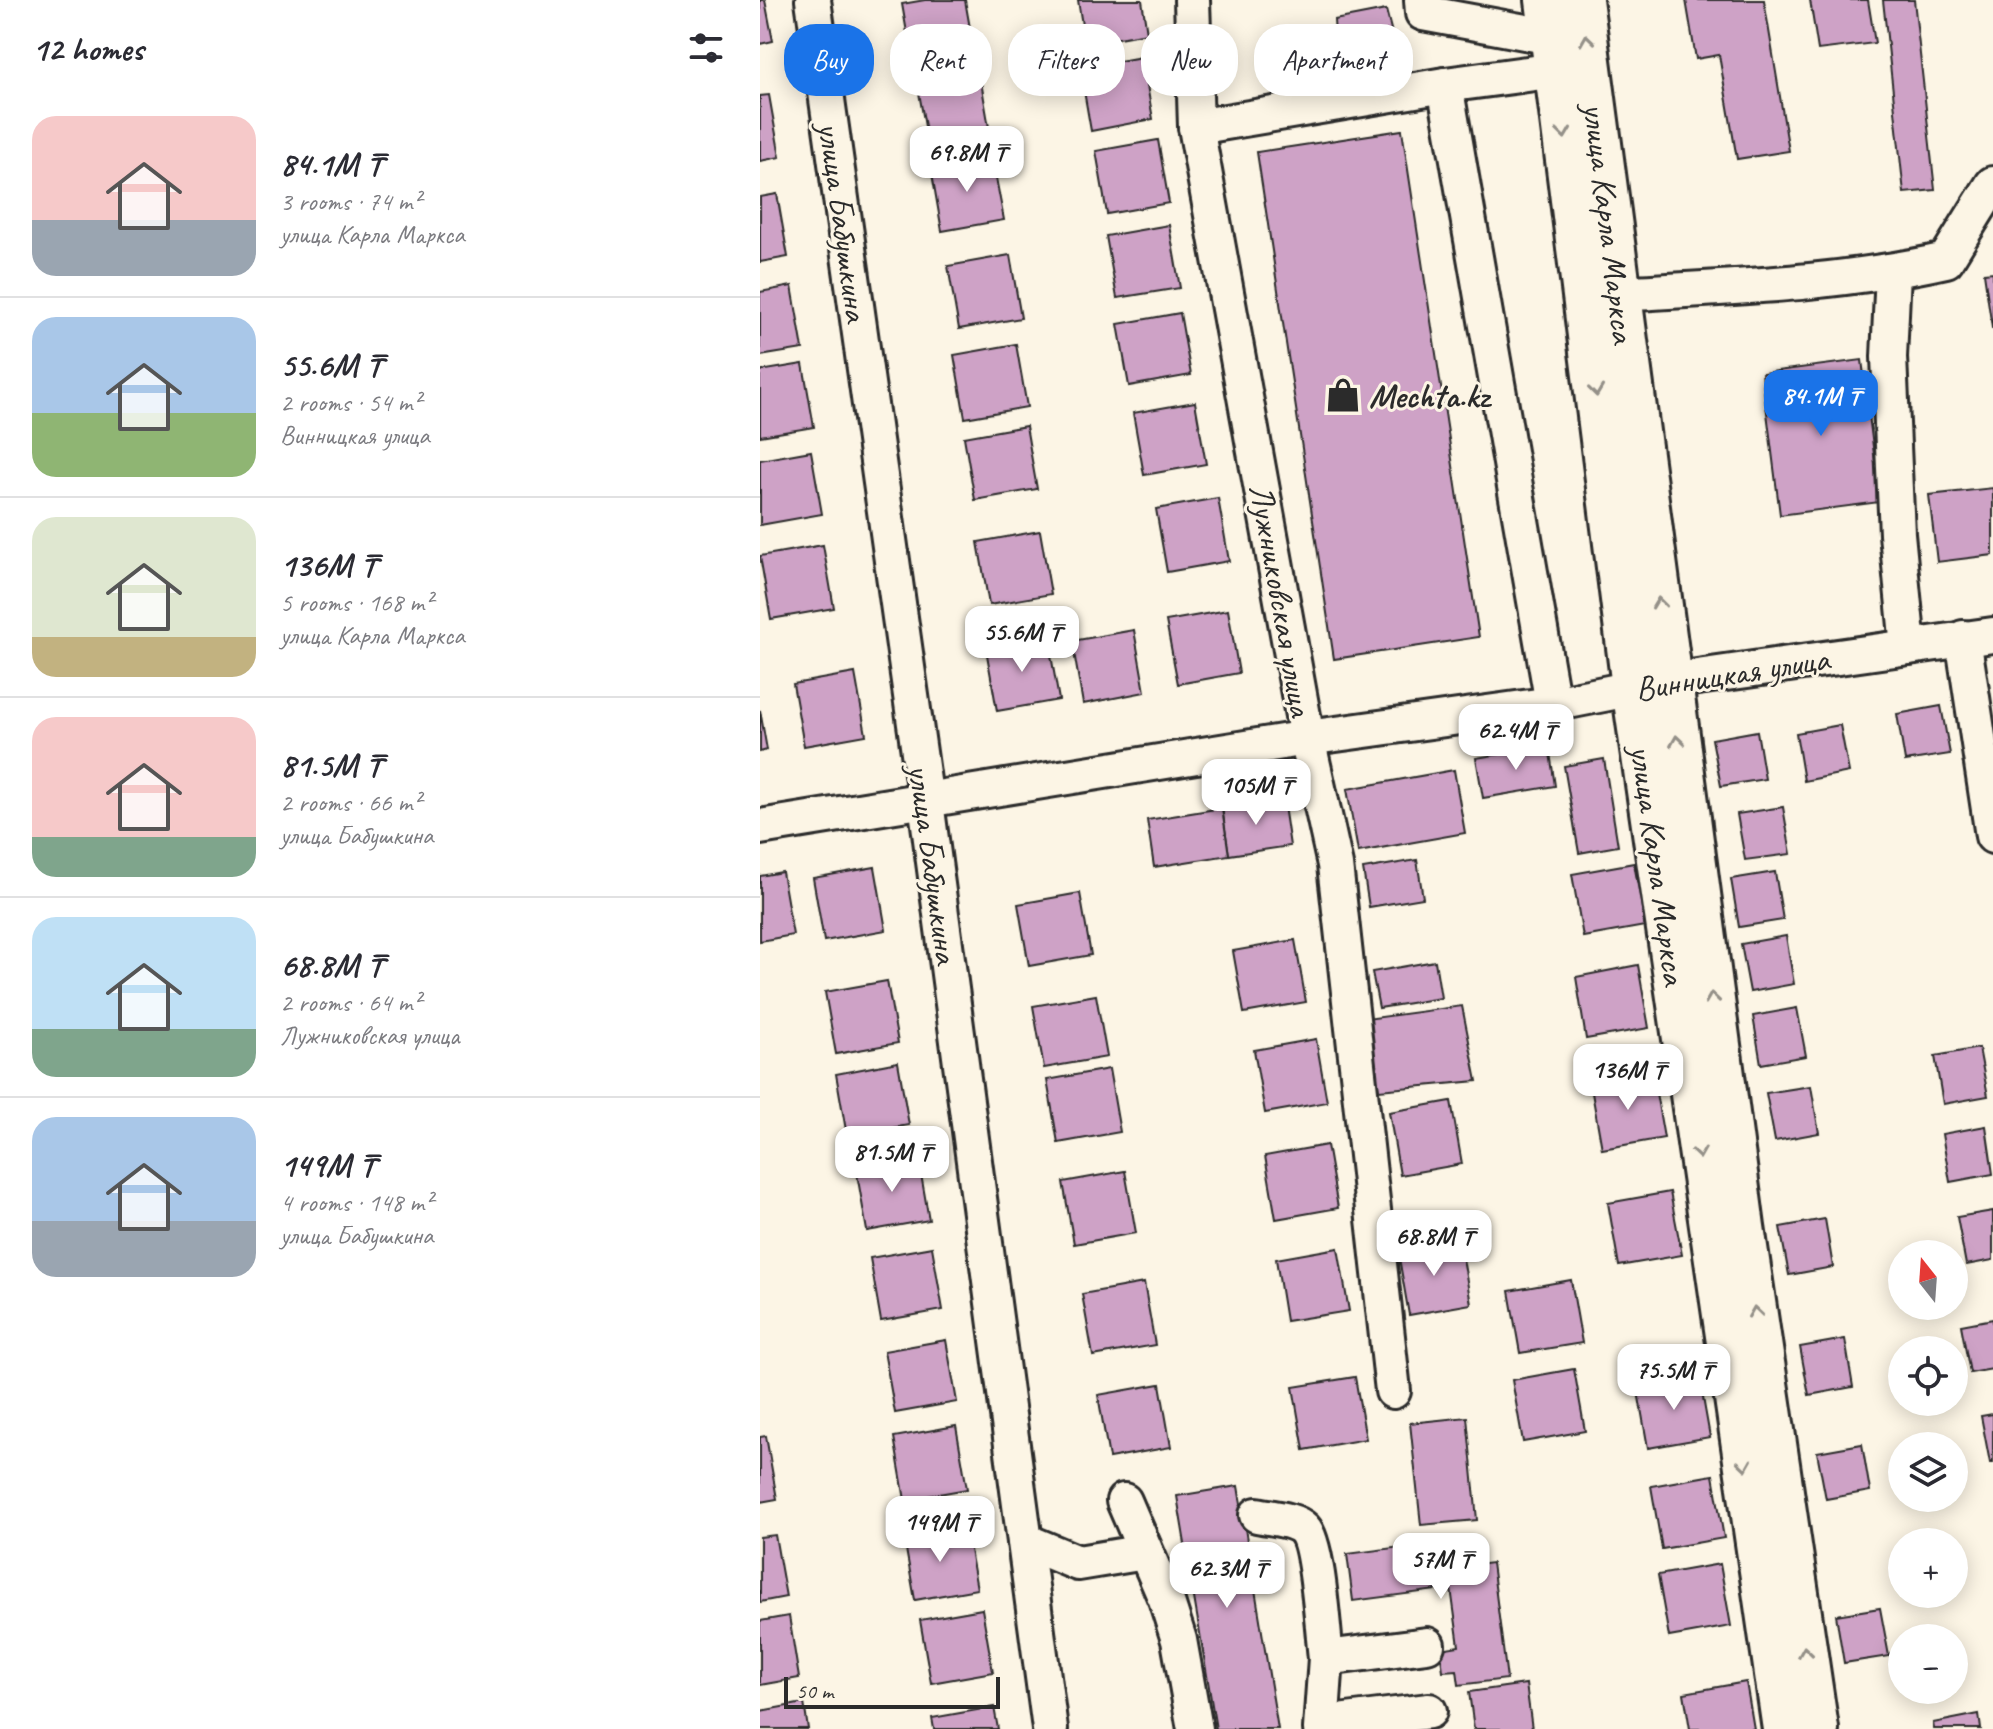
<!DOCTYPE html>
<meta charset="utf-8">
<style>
body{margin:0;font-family:Caveat,sans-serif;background:#f2f2f3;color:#2b2b33;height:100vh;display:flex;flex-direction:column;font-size:30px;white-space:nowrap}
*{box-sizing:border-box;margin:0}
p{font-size:26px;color:#7c7c81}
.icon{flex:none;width:44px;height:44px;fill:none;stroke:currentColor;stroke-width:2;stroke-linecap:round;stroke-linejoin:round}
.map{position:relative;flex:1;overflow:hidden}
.details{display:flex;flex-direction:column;background:#fff;width:760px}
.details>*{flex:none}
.guide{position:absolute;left:24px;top:24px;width:760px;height:72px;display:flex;gap:16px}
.needle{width:52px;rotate:343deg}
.buttons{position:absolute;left:1128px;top:1240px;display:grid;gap:16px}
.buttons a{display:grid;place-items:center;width:80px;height:80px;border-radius:50%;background:#fff;box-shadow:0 4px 20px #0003;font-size:40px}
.scale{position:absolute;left:24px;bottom:20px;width:216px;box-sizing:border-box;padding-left:8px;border:4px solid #2b2b2b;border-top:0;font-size:22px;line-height:28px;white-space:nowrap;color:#2b2b2b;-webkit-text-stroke:6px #fcf5e5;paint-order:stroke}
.price{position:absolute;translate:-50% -68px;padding:0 18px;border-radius:16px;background:#fff;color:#222;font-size:26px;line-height:52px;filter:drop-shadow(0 2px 4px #0008)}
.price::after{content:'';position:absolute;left:50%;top:48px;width:24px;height:18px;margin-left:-12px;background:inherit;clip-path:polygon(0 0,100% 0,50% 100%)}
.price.on{background:#1a73e8;color:#fff}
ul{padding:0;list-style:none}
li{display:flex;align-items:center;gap:24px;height:200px;padding:0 32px}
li+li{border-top:2px solid #e1e1e2}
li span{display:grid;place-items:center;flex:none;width:224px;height:160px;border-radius:24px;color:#555}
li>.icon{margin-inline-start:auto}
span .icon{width:96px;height:96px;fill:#fffc;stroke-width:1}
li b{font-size:34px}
h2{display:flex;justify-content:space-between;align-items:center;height:96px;padding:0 32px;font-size:34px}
.pill{padding:0 28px;border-radius:32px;background:#fff;box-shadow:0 4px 20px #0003;font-size:28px;line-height:72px}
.pill.on{background:#1a73e8;color:#fff}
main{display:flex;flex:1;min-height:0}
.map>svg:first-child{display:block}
.building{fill:#cea2c6;stroke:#2b2b2b;stroke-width:2}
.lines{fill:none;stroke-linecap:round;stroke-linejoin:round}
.minor-casing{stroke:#2b2b2b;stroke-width:40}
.major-casing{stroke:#2b2b2b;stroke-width:48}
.minor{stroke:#fcf5e5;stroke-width:34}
.major{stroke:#fcf5e5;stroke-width:42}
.oneway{stroke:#949088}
.labels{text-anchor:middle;stroke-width:6;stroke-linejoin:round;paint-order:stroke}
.street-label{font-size:34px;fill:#2b2b2b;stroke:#fcf5e5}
.poi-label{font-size:34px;font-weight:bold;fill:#2b2b2b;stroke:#fcf5e5;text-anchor:start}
</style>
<main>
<section class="details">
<h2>12 homes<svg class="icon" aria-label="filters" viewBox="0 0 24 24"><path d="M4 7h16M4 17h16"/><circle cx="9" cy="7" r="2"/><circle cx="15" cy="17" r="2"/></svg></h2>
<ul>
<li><span style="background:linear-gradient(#f6c9c9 65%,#9aa5b1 0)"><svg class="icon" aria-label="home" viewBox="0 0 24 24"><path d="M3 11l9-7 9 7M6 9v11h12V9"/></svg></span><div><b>84.1M ₸</b><p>3 rooms · 74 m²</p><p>улица Карла Маркса</p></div></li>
<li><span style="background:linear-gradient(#a9c7e8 60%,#8fb573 0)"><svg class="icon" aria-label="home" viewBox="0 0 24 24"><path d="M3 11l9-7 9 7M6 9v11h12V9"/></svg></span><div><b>55.6M ₸</b><p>2 rooms · 54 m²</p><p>Винницкая улица</p></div></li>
<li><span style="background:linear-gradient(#dfe7d0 75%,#c2b280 0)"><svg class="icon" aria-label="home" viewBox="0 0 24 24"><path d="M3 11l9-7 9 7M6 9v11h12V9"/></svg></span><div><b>136M ₸</b><p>5 rooms · 168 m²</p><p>улица Карла Маркса</p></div></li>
<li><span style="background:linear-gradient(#f6c9c9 75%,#7fa58c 0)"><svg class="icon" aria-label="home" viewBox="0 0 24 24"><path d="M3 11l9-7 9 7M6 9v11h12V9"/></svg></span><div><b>81.5M ₸</b><p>2 rooms · 66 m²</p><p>улица Бабушкина</p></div></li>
<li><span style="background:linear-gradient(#bfe0f5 70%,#7fa58c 0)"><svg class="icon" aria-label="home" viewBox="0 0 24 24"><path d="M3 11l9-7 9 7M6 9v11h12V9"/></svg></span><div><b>68.8M ₸</b><p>2 rooms · 64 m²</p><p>Лужниковская улица</p></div></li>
<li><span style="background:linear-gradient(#a9c7e8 65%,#9aa5b1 0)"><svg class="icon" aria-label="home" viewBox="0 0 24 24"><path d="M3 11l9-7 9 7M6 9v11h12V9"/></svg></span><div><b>149M ₸</b><p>4 rooms · 148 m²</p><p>улица Бабушкина</p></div></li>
</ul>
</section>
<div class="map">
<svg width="1233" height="1729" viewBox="0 0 1233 1729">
<rect width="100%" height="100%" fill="#fcf5e5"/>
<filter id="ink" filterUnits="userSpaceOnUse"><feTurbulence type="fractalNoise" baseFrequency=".0125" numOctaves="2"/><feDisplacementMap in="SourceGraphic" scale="16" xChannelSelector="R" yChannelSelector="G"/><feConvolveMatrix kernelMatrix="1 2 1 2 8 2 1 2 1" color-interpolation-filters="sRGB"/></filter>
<g filter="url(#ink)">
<!-- building -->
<g class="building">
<polygon points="0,0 5,0 13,41 0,44"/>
<polygon points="165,0 205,0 215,56 153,67 142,4"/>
<polygon points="318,0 382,0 387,33 325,44"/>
<polygon points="926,0 1004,0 1029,151 977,159 959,55 936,59"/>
<polygon points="1050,0 1108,0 1115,43 1058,50"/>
<polygon points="1123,0 1154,0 1175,190 1144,193"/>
<polygon points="626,10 634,41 576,50 574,20"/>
<polygon points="382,57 393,119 331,131 320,68"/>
<polygon points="220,76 231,139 169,149 158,87"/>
<polygon points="9,95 20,157 0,161 0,96"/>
<polygon points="642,130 719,637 574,659 497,152"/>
<polygon points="398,140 409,203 347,214 336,151"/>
<polygon points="232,157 244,220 182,231 171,168"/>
<polygon points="17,194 28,257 0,262 0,197"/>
<polygon points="409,225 420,288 357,298 346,236"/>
<polygon points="250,255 261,318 199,329 188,266"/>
<polygon points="1233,272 1233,328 1232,328 1224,273"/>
<polygon points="32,286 43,349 0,356 0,292"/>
<polygon points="420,313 431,375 369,386 358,324"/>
<polygon points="256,344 267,407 205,418 194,355"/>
<polygon points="1102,360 1120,502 1020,515 1002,373"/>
<polygon points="43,364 54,427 0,436 0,371"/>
<polygon points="435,402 446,464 384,475 373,413"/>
<polygon points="266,426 277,489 215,500 204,437"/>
<polygon points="51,451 62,514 0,525 0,460"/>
<polygon points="1233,488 1233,555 1177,562 1169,495"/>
<polygon points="458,498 469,561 407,572 396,509"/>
<polygon points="280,531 291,594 229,605 218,542"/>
<polygon points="63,545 74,608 11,619 0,556"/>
<polygon points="468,610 479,673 418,684 406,621"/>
<polygon points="374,630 385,692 323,704 312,641"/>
<polygon points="288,638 299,700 237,711 226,649"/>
<polygon points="95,673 106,735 44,746 33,684"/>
<polygon points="1181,706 1190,754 1145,761 1137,714"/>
<polygon points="0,710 7,750 0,752"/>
<polygon points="1080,725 1089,772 1044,781 1036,733"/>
<polygon points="997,731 1005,779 961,786 952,739"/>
<polygon points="789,746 795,786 723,798 716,758"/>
<polygon points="844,759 858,846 819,853 804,766"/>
<polygon points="694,770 705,833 598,852 587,789"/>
<polygon points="523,799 530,846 469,855 462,808"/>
<polygon points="1023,807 1031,854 985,860 977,814"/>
<polygon points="462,808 469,855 394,867 387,820"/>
<polygon points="657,860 663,898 609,907 603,869"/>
<polygon points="874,863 885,926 823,937 812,874"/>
<polygon points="115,867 126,930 64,941 53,878"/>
<polygon points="22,872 33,935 0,941 0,876"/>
<polygon points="1015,872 1023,920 979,927 971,879"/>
<polygon points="320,893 331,955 269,966 258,904"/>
<polygon points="1026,936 1034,984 990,992 981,944"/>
<polygon points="535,940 546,1002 484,1013 473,951"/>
<polygon points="675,961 681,998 619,1008 612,972"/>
<polygon points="878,965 889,1028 826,1039 816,977"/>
<polygon points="127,981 138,1043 76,1054 65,992"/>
<polygon points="336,995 347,1057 284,1068 273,1006"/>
<polygon points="702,1006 717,1081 619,1090 606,1019"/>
<polygon points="1037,1008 1046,1056 1001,1064 993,1016"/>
<polygon points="556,1039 567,1102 505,1113 494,1050"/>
<polygon points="1219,1048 1228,1096 1183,1104 1175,1056"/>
<polygon points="138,1062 149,1125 87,1136 76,1074"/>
<polygon points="349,1069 360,1132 298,1143 287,1080"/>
<polygon points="893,1076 904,1138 842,1149 831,1087"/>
<polygon points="1051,1086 1059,1133 1015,1141 1006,1093"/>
<polygon points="691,1101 702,1164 640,1175 629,1112"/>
<polygon points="1226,1126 1233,1174 1190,1182 1182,1134"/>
<polygon points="567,1145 578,1208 516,1219 505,1156"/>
<polygon points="158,1157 169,1220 107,1231 96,1168"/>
<polygon points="365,1171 376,1233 314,1244 303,1182"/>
<polygon points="910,1192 922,1255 859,1266 848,1203"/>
<polygon points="1233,1211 1233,1260 1206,1265 1197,1217"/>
<polygon points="1065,1219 1073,1267 1029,1275 1020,1227"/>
<polygon points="700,1241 711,1304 649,1315 638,1252"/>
<polygon points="172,1247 183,1310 121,1321 110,1258"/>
<polygon points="578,1248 589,1311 526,1321 516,1259"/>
<polygon points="811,1280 822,1343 760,1353 749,1291"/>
<polygon points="384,1283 395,1345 333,1356 322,1294"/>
<polygon points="1233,1319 1233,1369 1210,1373 1201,1325"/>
<polygon points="1085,1339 1093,1387 1049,1395 1040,1347"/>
<polygon points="186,1340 197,1402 135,1413 124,1351"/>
<polygon points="814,1369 825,1431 763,1442 752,1380"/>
<polygon points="939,1375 950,1437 888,1448 877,1386"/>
<polygon points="595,1377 606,1439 544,1450 533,1387"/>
<polygon points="400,1384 411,1447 349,1458 338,1395"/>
<polygon points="1233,1414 1233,1463 1230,1463 1221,1416"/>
<polygon points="707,1417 717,1520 661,1525 650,1423"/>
<polygon points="196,1426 207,1489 145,1500 134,1437"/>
<polygon points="6,1436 17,1499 0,1502 0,1437"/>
<polygon points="1102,1444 1110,1491 1066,1499 1057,1452"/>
<polygon points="953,1475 964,1538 902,1549 891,1486"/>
<polygon points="478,1486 518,1729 456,1729 417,1496"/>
<polygon points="206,1527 217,1589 155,1600 144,1538"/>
<polygon points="15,1535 26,1597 0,1602 0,1537"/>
<polygon points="687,1541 690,1568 732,1563 747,1679 699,1685 697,1670 683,1671 680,1649 699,1646 691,1588 593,1601 587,1554"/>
<polygon points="960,1564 971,1626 909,1637 898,1575"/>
<polygon points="1120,1608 1129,1656 1084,1663 1076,1615"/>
<polygon points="222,1609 233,1672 171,1683 160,1620"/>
<polygon points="29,1616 39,1678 0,1685 0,1621"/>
<polygon points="986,1682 994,1729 930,1729 924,1693"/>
<polygon points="766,1684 772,1729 714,1729 709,1692"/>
<polygon points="44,1703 48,1729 0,1729 0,1711"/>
<polygon points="234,1707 238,1729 174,1729 172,1718"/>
<polygon points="1219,1714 1221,1729 1174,1729 1173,1723"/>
</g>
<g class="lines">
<!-- minor casing -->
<g class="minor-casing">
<g id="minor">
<polyline points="53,0 166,802 290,1729"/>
<polyline points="432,0 436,127 547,738 575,865 633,1391"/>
<polyline points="662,0 663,13 792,37"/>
<polyline points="685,85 793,704"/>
<polyline points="436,127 685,85 797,70"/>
<polyline points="1133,272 1129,357 1137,534 1148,647"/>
<path d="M860,294c109,-7 219,-10 326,-34l47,-76"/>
<polyline points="1203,638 1233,836"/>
<polyline points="0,827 547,738 793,704 909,681 1233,635"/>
<polyline points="364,1501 406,1599 419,1640 435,1729"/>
<path d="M497,1515c13,3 37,4 47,14 14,15 19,105 22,129"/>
<polyline points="265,1541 318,1563 385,1552"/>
<polyline points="562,1724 669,1711"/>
<polyline points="561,1729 566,1658 667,1645"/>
</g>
</g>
<!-- major casing -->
<g class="major-casing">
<g id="major">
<polyline points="787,0 873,687 1024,1729"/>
<polyline points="821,0 983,1227 1057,1729"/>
</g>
</g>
<!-- minor -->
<use href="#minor" class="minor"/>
<!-- major -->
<use href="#major" class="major"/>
</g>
<!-- one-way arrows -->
<defs><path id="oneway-chevron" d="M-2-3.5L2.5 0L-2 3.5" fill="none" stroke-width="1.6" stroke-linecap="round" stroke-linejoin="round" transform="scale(2)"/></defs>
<g class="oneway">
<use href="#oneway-chevron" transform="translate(827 40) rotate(-98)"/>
<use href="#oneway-chevron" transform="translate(804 133) rotate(83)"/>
<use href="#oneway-chevron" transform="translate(836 391) rotate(83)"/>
<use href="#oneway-chevron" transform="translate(899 603) rotate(-97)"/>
<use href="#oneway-chevron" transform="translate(917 741) rotate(-98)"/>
<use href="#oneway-chevron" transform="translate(952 998) rotate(-98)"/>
<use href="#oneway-chevron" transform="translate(939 1153) rotate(82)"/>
<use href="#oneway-chevron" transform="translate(995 1312) rotate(-98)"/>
<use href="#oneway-chevron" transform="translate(985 1465) rotate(82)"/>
<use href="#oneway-chevron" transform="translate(1045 1652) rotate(-98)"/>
</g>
</g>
<!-- icons -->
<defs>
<g id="shop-bare" transform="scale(2.76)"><path d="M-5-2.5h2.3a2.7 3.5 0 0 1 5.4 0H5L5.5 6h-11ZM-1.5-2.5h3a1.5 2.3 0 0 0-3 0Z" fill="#2b2b2b" stroke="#fcf5e5" stroke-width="2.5" paint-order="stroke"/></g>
</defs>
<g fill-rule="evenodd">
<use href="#shop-bare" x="583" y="395"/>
</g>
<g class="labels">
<!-- street labels -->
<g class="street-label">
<text transform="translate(84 222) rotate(82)" y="12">улица Бабушкина</text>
<text transform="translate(850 223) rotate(83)" y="12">улица Карла Маркса</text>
<text transform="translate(522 600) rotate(80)" y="12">Лужниковская улица</text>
<text transform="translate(972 673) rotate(-9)" y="12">Винницкая улица</text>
<text transform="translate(174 864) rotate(82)" y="12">улица Бабушкина</text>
<text transform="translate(899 865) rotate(82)" y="12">улица Карла Маркса</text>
</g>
<!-- poi labels -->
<g class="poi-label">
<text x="609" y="407">Mechta.kz</text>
</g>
</g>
</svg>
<div class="buttons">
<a><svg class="needle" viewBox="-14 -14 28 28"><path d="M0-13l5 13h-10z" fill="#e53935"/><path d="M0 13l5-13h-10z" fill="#7c7c81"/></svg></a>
<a><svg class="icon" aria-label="locate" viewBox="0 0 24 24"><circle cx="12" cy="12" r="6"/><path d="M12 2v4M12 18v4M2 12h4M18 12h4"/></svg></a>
<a><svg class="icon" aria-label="layers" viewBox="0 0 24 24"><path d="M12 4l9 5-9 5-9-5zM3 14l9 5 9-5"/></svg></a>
<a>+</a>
<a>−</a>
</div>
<div class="scale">50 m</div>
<b class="price" style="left:207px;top:194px">69.8M ₸</b>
<b class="price on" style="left:1061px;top:438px">84.1M ₸</b>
<b class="price" style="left:262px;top:674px">55.6M ₸</b>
<b class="price" style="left:756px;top:772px">62.4M ₸</b>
<b class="price" style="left:496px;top:827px">105M ₸</b>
<b class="price" style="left:868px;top:1112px">136M ₸</b>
<b class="price" style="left:132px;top:1194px">81.5M ₸</b>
<b class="price" style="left:674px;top:1278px">68.8M ₸</b>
<b class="price" style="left:914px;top:1412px">75.5M ₸</b>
<b class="price" style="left:180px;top:1564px">149M ₸</b>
<b class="price" style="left:681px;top:1601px">57M ₸</b>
<b class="price" style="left:467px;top:1610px">62.3M ₸</b>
<div class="guide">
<a class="pill on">Buy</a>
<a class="pill">Rent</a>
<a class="pill">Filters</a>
<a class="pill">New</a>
<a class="pill">Apartment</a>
</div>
</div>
</main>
